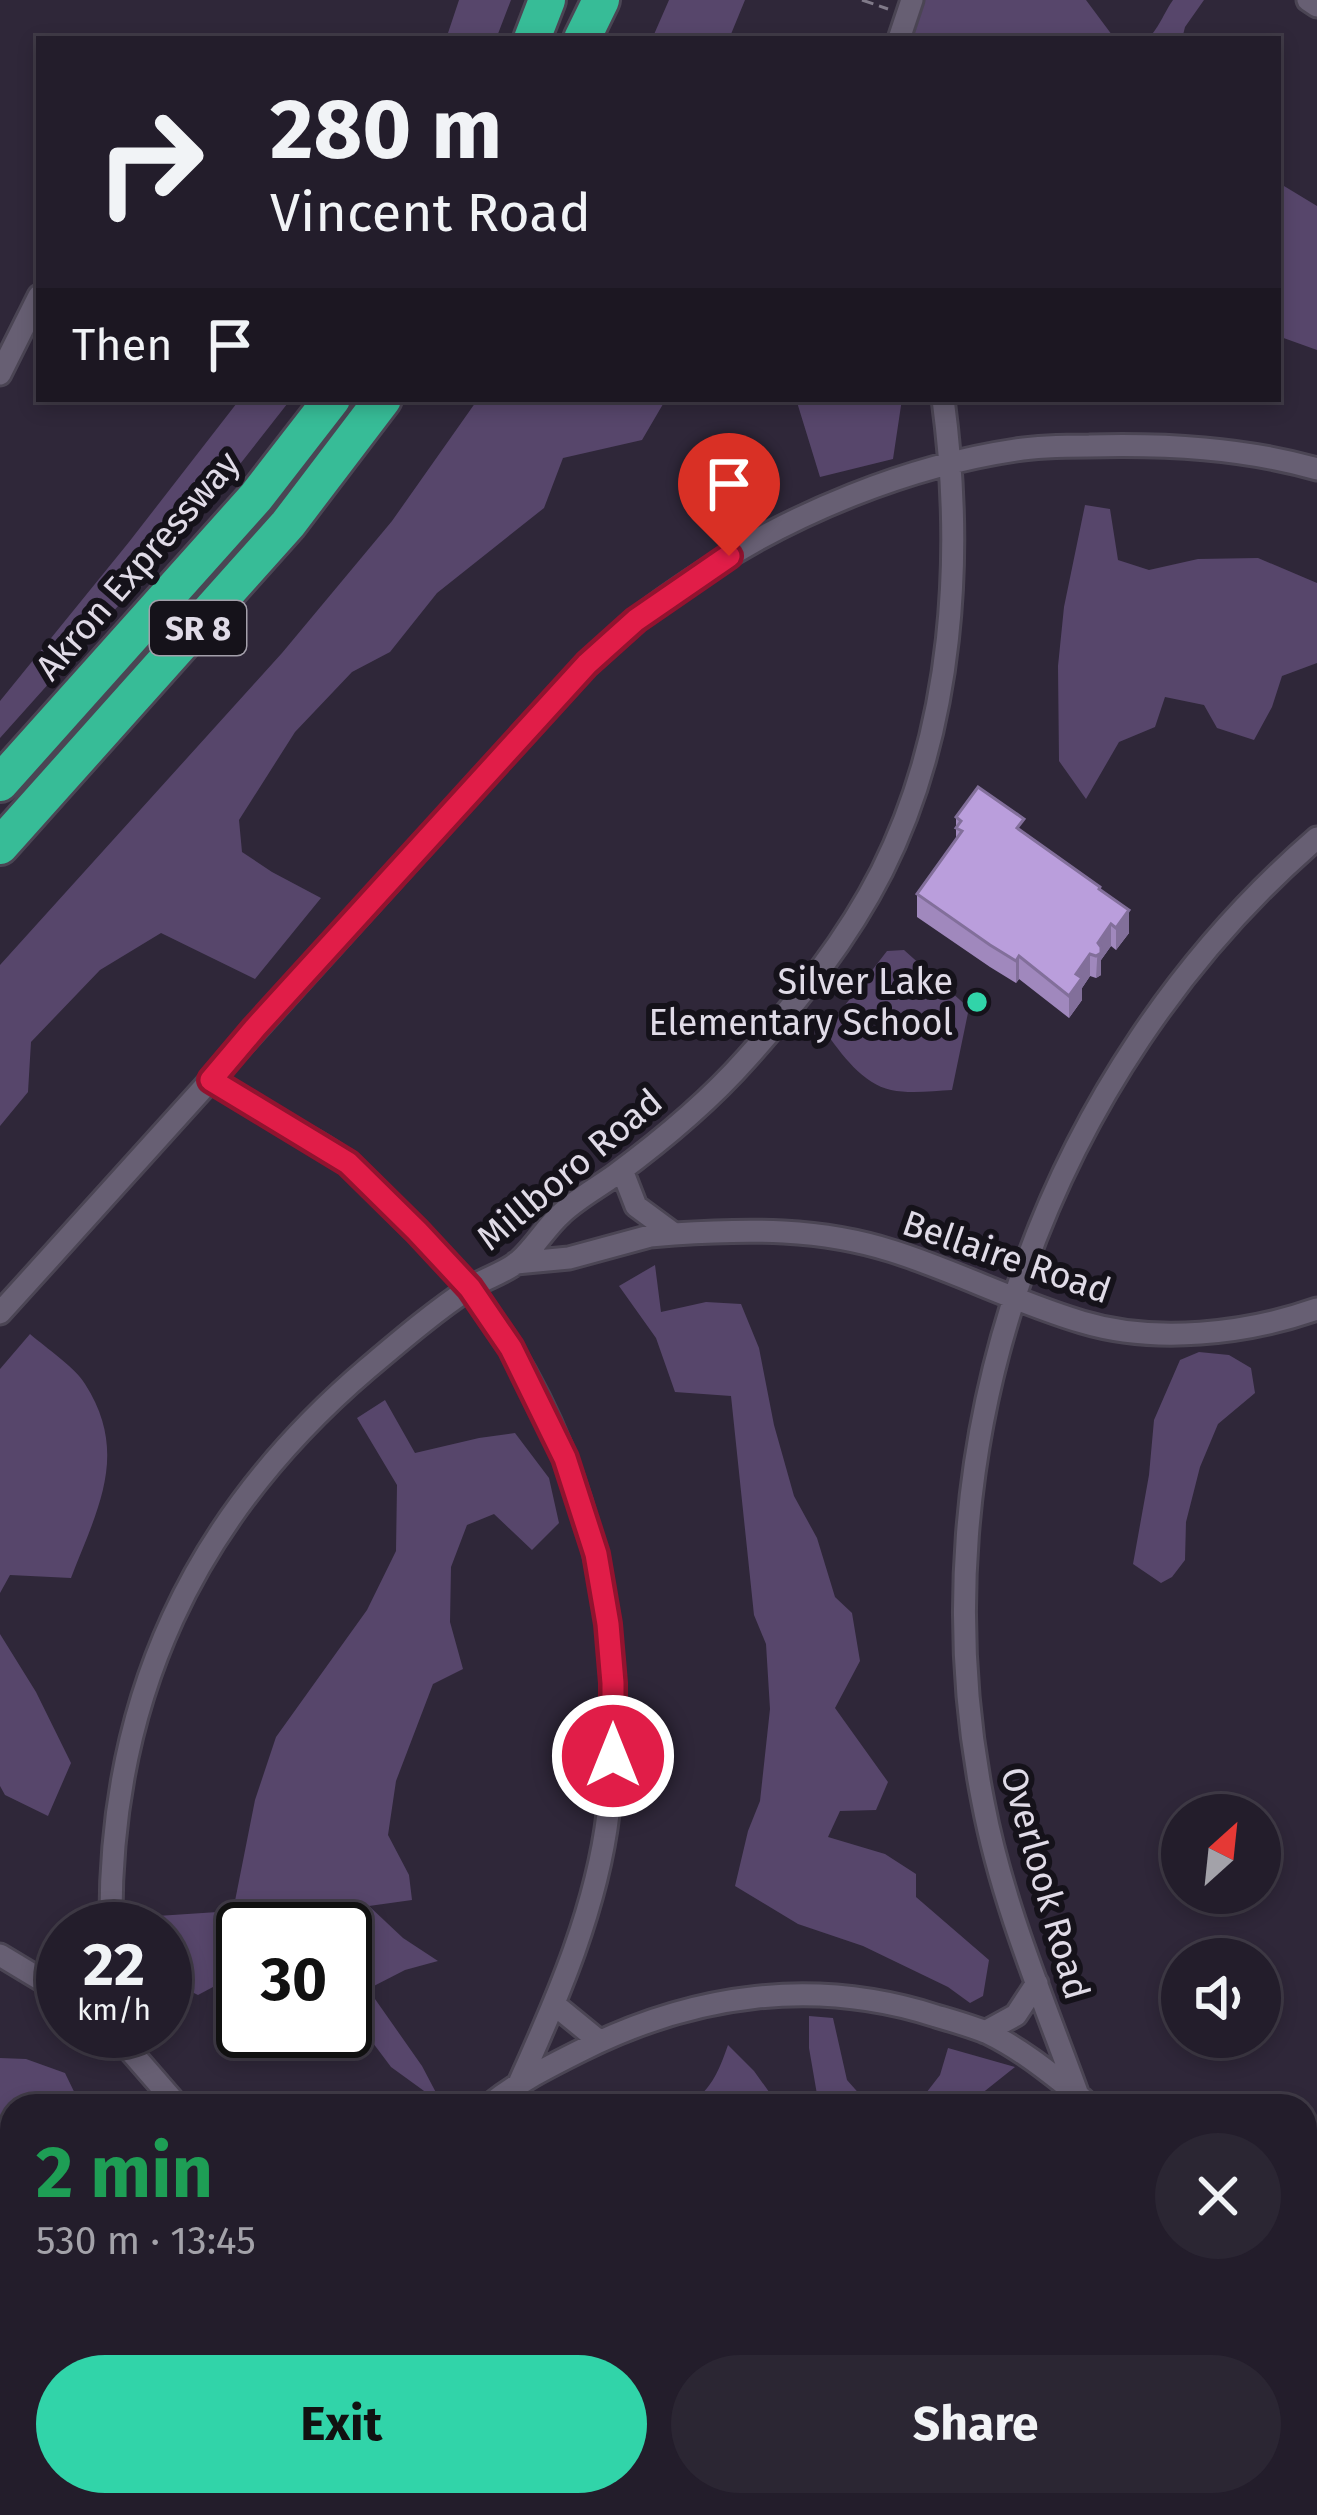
<!DOCTYPE html>
<meta charset="utf-8">
<style>
body{margin:0;font-family:"Fira Sans",sans-serif;background:#2b2633;color:#f1f3f6;height:100vh;display:flex;flex-direction:column;font-size:45px;white-space:nowrap}
*{box-sizing:border-box;margin:0}
p{font-size:39px;color:#a3a2a9}
.icon{flex:none;width:66px;height:66px;fill:none;stroke:currentColor;stroke-width:2;stroke-linecap:round;stroke-linejoin:round}
.map{position:relative;flex:1;overflow:hidden}
.panel{position:absolute;left:0px;top:2094px;width:1317px;height:423px;display:flex;flex-direction:column;background:#231d2b;border-radius:36px 36px 0 0;box-shadow:0 6px 18px #0003,0 0 0 3px #403b47}
.panel>*{flex:none}
.hud{position:absolute;left:36px;top:36px;width:1245px;height:366px;border-radius:0px;box-shadow:0 6px 18px #0003,0 0 0 3px #403b47;background:#231d2b;color:#f1f3f6;overflow:hidden}
.needle{width:78px;rotate:27deg}
.controls{position:absolute;left:1161px;top:1794px;display:grid;gap:24px}
.controls a{display:grid;place-items:center;width:120px;height:120px;border-radius:50%;background:#231d2b;box-shadow:0 6px 18px #0003,0 0 0 3px #403b47;font-size:60px}
.speed{position:absolute;left:36px;top:1902px;display:flex;gap:24px;font-size:60px;font-weight:700;text-align:center}
.speed>*{display:grid;place-content:center;width:156px;height:156px;border-radius:50%;background:#231d2b;box-shadow:0 6px 18px #0003,0 0 0 3px #403b47;line-height:1}
.speed small{font-size:30px;font-weight:400}
.speed .limit{border:6px solid #111;border-radius:18px;background:#fff;color:#111}
.pin{position:absolute;display:grid;place-items:center;width:102px;height:102px;color:#fff;margin:-123px -51px;border-radius:50% 50% 50% 0;rotate:-45deg;box-shadow:0 0 12px #0007}
.pin .icon{rotate:45deg}
.me{position:absolute;width:132px;margin:-66px;rotate:0deg;stroke-linejoin:round;filter:drop-shadow(0 0 9px #0008)}
.turn{display:flex;align-items:center;gap:42px;height:252px;padding:0 36px;font-size:54px}
.turn .icon{width:156px;height:156px;stroke-width:2.5}
.turn b{display:block;font-size:84px;line-height:102px}
.then{display:flex;align-items:center;height:114px;padding:0 36px;background:#0003;gap:24px;font-size:45px}
.round{display:grid;place-items:center;flex:none;width:126px;height:126px;border-radius:63px;background:#2b2633}
.summary{display:flex;align-items:center;justify-content:space-between;height:204px;padding:0 36px}
h1{font-size:72px;font-weight:700;line-height:90px;color:#1e9e55}
.action{display:flex;gap:24px;margin-top:auto;padding:24px 36px}
.action a{flex:1;height:138px;border-radius:72px;background:#31d4a9;color:#111;font-size:48px;font-weight:700;line-height:138px;text-align:center}
.action a+a{background:#2b2633;color:#f1f3f6}
.map>svg:first-child{display:block}
.green{fill:#57466b}
.lines{fill:none;stroke-linecap:round;stroke-linejoin:round}
.minor-casing{stroke:#4b4554;stroke-width:27}
.motorway-casing{stroke:#4b4554;stroke-width:42}
.path{stroke:#807a89;stroke-width:3;stroke-dasharray:12 6;stroke-linecap:butt}
.minor{stroke:#675f73;stroke-width:21}
.motorway{stroke:#37bc97;stroke-width:36}
.wall{fill:#a088bd}
.shaded-wall{fill:#826f9a}
.building{fill:#ba9edc;stroke:#826f9a;stroke-width:3}
.route-casing{stroke:#92132f;stroke-width:30}
.route{stroke:#e11d48;stroke-width:21}
.poi-dot{fill:#31d4a9;stroke:#15121a;stroke-width:4.5}
.labels{text-anchor:middle;stroke-width:12;stroke-linejoin:round;paint-order:stroke}
.shield{fill:#15121a;stroke:#a39faa;stroke-width:3}
.shield-label{font-size:33px;font-weight:bold;fill:#e0dbe7}
.street-label{font-size:36px;fill:#e0dbe7;stroke:#15121a}
.poi-label{font-size:36px;fill:#e0dbe7;stroke:#15121a;text-anchor:end}
</style>
<div class="map">
<svg width="1317" height="2515" viewBox="0 0 1317 2515">
<rect width="100%" height="100%" fill="#2f2739"/>
<path class="green" d="M459 0H511L496 39H446Z
M669 0H745L729 39H652Z
M917 0H1086L1115 39H904Z
M1173 0H1204L1185 27 1182 39H1147C1157 32 1165 11 1173 0Z
M1278 175 1284 186 1317 206V350L1278 336Z
M240 399H291L204 510 0 738V701L129 542Z
M478 399H666L642 440 563 458 544 508 437 593 390 652 352 672 295 732 239 820 242 852 272 872 321 898 255 979 161 933 100 970 31 1042 28 1092 0 1126V965L282 653 392 521Z
M796 399H902L893 459 820 477Z
M1085 505 1110 509 1118 560 1149 570 1198 559 1258 558 1317 583V663L1282 676 1272 707 1254 740 1217 728 1204 705 1165 697 1155 727 1119 742 1086 799 1059 761 1058 666 1064 607Z
M904 950 969 1008 952 1090C933 1091 910 1094 891 1090 863 1084 841 1054 825 1031L887 951Z
M655 1265 661 1312 706 1302 741 1304 759 1348 774 1425 794 1496 817 1538 835 1597 852 1613 860 1661 835 1708 888 1782 876 1810 840 1811 828 1837 885 1854 916 1874V1897L989 1960 983 1996 970 2003 948 1987 863 1946 798 1924 735 1886 748 1831 760 1801 770 1709 766 1644 754 1615 731 1396 675 1392 656 1338 619 1286Z
M30 1334C46 1348 75 1367 85 1384 130 1454 97 1510 71 1578L10 1575 0 1593V1369Z
M1199 1352 1229 1355 1251 1368 1255 1393 1218 1424 1200 1467 1186 1522 1185 1560 1172 1577 1161 1583 1133 1564 1149 1475 1154 1420 1180 1360Z
M385 1400 415 1453 479 1438 515 1433 549 1478 559 1523 532 1550 494 1514 467 1525 451 1567 450 1622 463 1669 433 1684 396 1781 388 1835 409 1875 412 1900 369 1906 403 1938 438 1961 405 1970 368 1989 422 2066 442 2104 391 2067 364 2031 345 2022V1929H243V1971L198 1995 167 1980 165 1929H144L142 1917 233 1911 255 1800 276 1737 367 1610 396 1551 397 1485 357 1418Z
M0 1634 36 1692 71 1763 48 1816 5 1795 0 1786Z
M809 2016 833 2018 847 2080 870 2106H819L809 2048Z
M728 2045 754 2071 772 2096 808 2106H684C710 2094 719 2071 728 2045Z
M948 2048 1015 2067 966 2106H916L940 2075Z
M0 2058 26 2059 65 2073 81 2106H12V2205L5 2200 0 2204Z
M1305 2203 1317 2214V2438L1305 2393Z
M1013 2505H1162L1165 2515H1032L1015 2510Z"/>
<g class="lines">
<g class="minor-casing">
<path id="minor" d="M1308 0 1317 6
M899 39 912 0
M0 374 39 296
M211 1080C235 1095 258 1109 281 1123 305 1136 330 1148 351 1166 370 1181 386 1200 403 1217 426 1240 451 1264 471 1290 585 1438 631 1630 608 1814 597 1907 558 1997 520 2081
M622 1170 636 1206 674 1234C748 1229 820 1228 892 1251 956 1271 1017 1303 1082 1322 1155 1344 1246 1334 1317 1309
M516 1263 569 1258 650 1236 674 1234
M0 1313 587 664C603 651 619 635 635 621 655 604 679 588 702 573 793 513 908 466 1016 450 1040 446 1065 446 1089 446 1166 444 1243 448 1317 469
M111 1929C108 1699 193 1517 368 1368 400 1341 435 1311 470 1288 485 1278 505 1273 519 1261 535 1247 546 1227 562 1213 578 1198 597 1188 615 1175 661 1141 709 1101 747 1058 798 1001 847 940 882 871 954 728 964 554 943 399
M0 1955 63 1993
M555 2005 599 2041
M113 2031 178 2106
M985 2032 1016 2015 1037 1983
M488 2106C518 2082 548 2067 582 2050 694 1994 815 1977 936 2016 953 2021 971 2026 988 2033 1021 2049 1049 2072 1078 2095
M1090 2106 1078 2095C1043 1999 1002 1903 983 1802 913 1448 1045 1073 1317 838
M1305 2144 1317 2137
M0 2358 12 2370
M0 2386H12
M254 2505 273 2515
M914 2505 990 2515
M1175 2505 1179 2515
M164 2515 168 2505"/>
</g>
<g class="motorway-casing">
<path id="motorway" d="M532 39 547 0
M582 39 601 0
M0 783 256 497 332 399
M0 846 288 524 383 399"/>
</g>
<path class="path" d="M862 0 888 9"/>
<use href="#minor" class="minor"/>
<use href="#motorway" class="motorway"/>
</g>
<path class="wall" d="M956 817 1024 833 1100 890 1129 933 1116 950 1111 946 1101 960V975L1096 978 1090 976 1082 988V1000L1069 1018 1019 979 1016 983 990 967 917 917V894L956 839Z"/>
<path class="shaded-wall" d="M1129 910V933L1116 950V928Z
M1111 924V946L1101 960V975L1096 978 1098 943Z
M1090 954V976L1082 988V1000L1069 1018V996L1076 974Z
M1019 956V979L1016 983V961Z"/>
<path class="building" d="M978 787 1024 819 1017 828 1100 887 1099 889 1129 910 1116 928 1111 924 1098 943 1101 947V953L1096 956 1090 954 1076 974 1082 978 1069 996 1019 956 1016 961 990 945 917 894 962 831 956 828 961 821 956 817Z"/>
<g class="lines">
<g class="route-casing">
<path id="route" d="M613 1756V1683L608 1624 596 1554 565 1458 511 1348 470 1288 417 1231 348 1163 211 1080 255 1028 587 664 636 620 729 556"/>
</g>
<use href="#route" class="route"/>
</g>
<circle class="poi-dot" cx="977" cy="1002" r="12"/>
<g class="labels">
<rect class="shield" x="150" y="601" width="96" height="54" rx="9"/>
<g class="shield-label">
<text x="198" y="640">SR 8</text>
</g>
<g class="street-label">
<text transform="translate(137 565) rotate(-49)" y="13">Akron Expressway</text>
<text transform="translate(569 1169) rotate(-40)" y="13">Millboro Road</text>
<text transform="translate(1007 1256) rotate(19)" y="13">Bellaire Road</text>
<text transform="translate(1046 1883) rotate(74)" y="13">Overlook Road</text>
</g>
<g class="poi-label">
<text x="953" y="994">Silver Lake<tspan x="953" dy="41">Elementary School</tspan></text>
</g>
</g>
</svg>
<div class="controls">
<a><svg class="needle" viewBox="-14 -14 28 28"><path d="M0-13l5 13h-10z" fill="#e53935"/><path d="M0 13l5-13h-10z" fill="#a3a2a9"/></svg></a>
<a><svg class="icon" aria-label="sound" viewBox="0 0 24 24"><path d="M4 9h4l5-4v14l-5-4H4zM17 9q2 3 0 6"/></svg></a>
</div>
<div class="speed"><div>22<small>km/h</small></div><div class="limit">30</div></div>
<div class="pin" style="left:729px;top:556px;background:#d93025"><svg class="icon" aria-label="arrive" viewBox="0 0 24 24"><path d="M6 21V4h12l-3 4 3 4H6"/></svg></div>
<svg class="me" style="left:613px;top:1756px" viewBox="-20 -20 40 40"><circle r="17" fill="#e11d48" stroke="#fff" stroke-width="3"/><path d="M0-11L8 9 0 5-8 9z" fill="#fff"/></svg>
<div class="hud">
<div class="turn"><svg class="icon" aria-label="right" viewBox="0 0 24 24"><path d="M7 20v-9h11M14 6l5 5-5 5"/></svg><div><b>280 m</b>Vincent Road</div></div>
<div class="then">Then<svg class="icon" aria-label="arrive" viewBox="0 0 24 24"><path d="M6 21V4h12l-3 4 3 4H6"/></svg></div>
</div>
<section class="panel">
<div class="summary"><div><h1>2 min</h1><p>530 m · 13:45</p></div><a class="round"><svg class="icon" aria-label="close" viewBox="0 0 24 24"><path d="M6 6l12 12M18 6L6 18"/></svg></a></div>
<div class="action"><a>Exit</a><a>Share</a></div>
</section>
</div>
